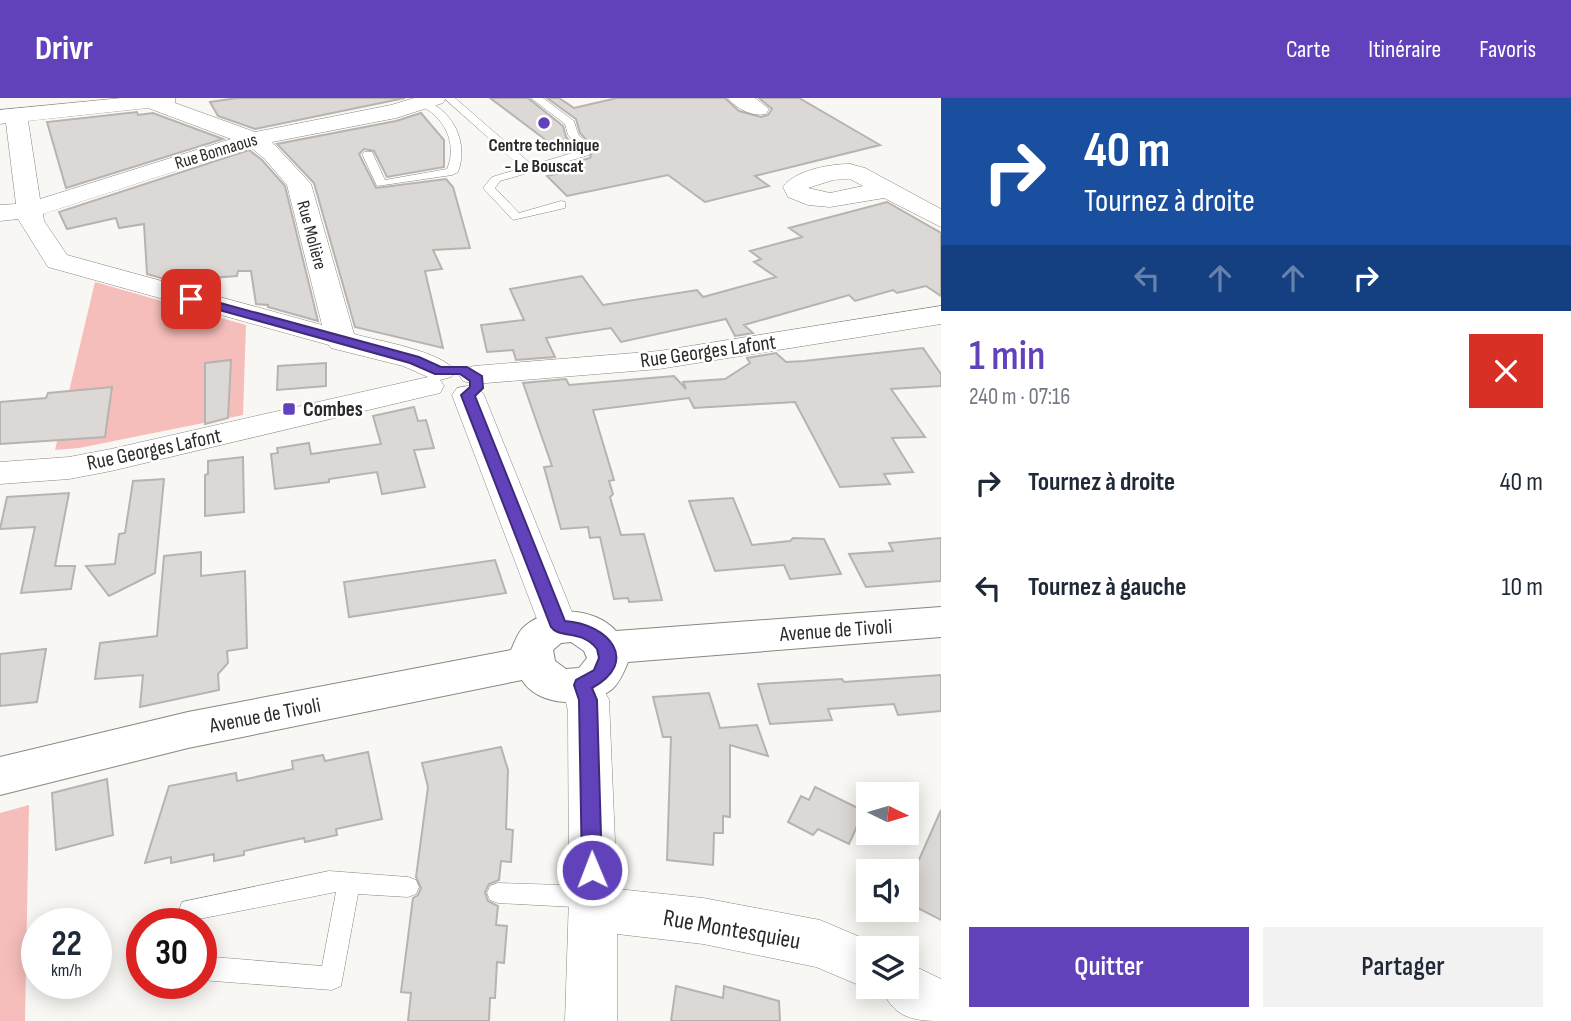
<!DOCTYPE html>
<html lang="fr">
<meta charset="utf-8">
<style>
body{margin:0;font-family:"Sofia Sans Condensed",sans-serif;background:#f2f2f3;color:#1f2937;height:100vh;display:flex;flex-direction:column;font-size:26px;white-space:nowrap}
*{box-sizing:border-box;margin:0}
p{font-size:23px;color:#747a83}
.icon{flex:none;width:38px;height:38px;fill:none;stroke:currentColor;stroke-width:2;stroke-linecap:round;stroke-linejoin:round}
.map{position:relative;flex:1;overflow:hidden}
.sheet{display:flex;flex-direction:column;background:#fff;width:630px}
.sheet>*{flex:none}
.guide{background:#1a4fa0;color:#fff;overflow:hidden}
.needle{width:46px;rotate:95deg}
.fabs{position:absolute;left:856px;top:684px;display:grid;gap:14px}
.fabs a{display:grid;place-items:center;width:63px;height:63px;border-radius:0px;background:#fff;box-shadow:0 4px 18px #0003;font-size:35px}
.speed{position:absolute;left:21px;top:810px;display:flex;gap:14px;font-size:35px;font-weight:700;text-align:center}
.speed>*{display:grid;place-content:center;width:91px;height:91px;border-radius:50%;background:#fff;box-shadow:0 4px 18px #0003;line-height:1}
.speed small{font-size:18px;font-weight:400}
.speed .limit{border:10px solid #d22;background:#fff;color:#111}
.pin{position:absolute;display:grid;place-items:center;width:60px;height:60px;color:#fff;margin:-30px;border-radius:14px;box-shadow:0 4px 10px #0006}
.me{position:absolute;width:77px;margin:-38px;rotate:359deg;stroke-linejoin:round;filter:drop-shadow(0 0 5px #0008)}
.turn{display:flex;align-items:center;gap:24px;height:147px;padding:0 28px;font-size:32px}
.turn .icon{width:91px;height:91px;stroke-width:2.5}
.turn b{display:block;font-size:49px;line-height:60px}
.lanes{display:flex;align-items:center;height:66px;padding:0 28px;background:#0003;justify-content:center;gap:35px;direction:ltr}
.lanes .off{opacity:.35}
.round{display:grid;place-items:center;flex:none;width:74px;height:74px;border-radius:0px;background:#f2f2f3}
.head{display:flex;align-items:center;justify-content:space-between;height:119px;padding:0 28px}
h1{font-size:42px;font-weight:600;line-height:52px;color:#6142bb}
.action{display:flex;gap:14px;margin-top:auto;padding:14px 28px}
.action a{flex:1;height:80px;border-radius:0px;background:#6142bb;color:#fff;font-size:28px;font-weight:600;line-height:80px;text-align:center}
.action a+a{background:#f2f2f3;color:#1f2937}
ul{padding:0;list-style:none}
li{display:flex;align-items:center;gap:21px;height:105px;padding:0 28px}
li div{flex:1}
li b{display:block;font-size:26px}
li em{font-style:normal}
header{display:flex;align-items:center;gap:42px;box-sizing:border-box;height:98px;padding:0 35px;background:#6142bb;color:#fff}
header strong{font-size:33px}
nav{display:flex;gap:38px;margin-inline-start:auto;font-size:24px}
main{display:flex;flex:1;min-height:0}
.map>svg:first-child{display:block}
.green{fill:#f6bebb}
.building{fill:#dcd8d6;stroke:#b6b3b0;stroke-width:2}
.lines{fill:none;stroke-linecap:round;stroke-linejoin:round}
.service-casing{stroke:#888682;stroke-width:1}
.minor-casing{stroke:#888682;stroke-width:1}
.tertiary-casing{stroke:#888682;stroke-width:2}
.service{fill:#fff;fill-rule:evenodd}
.minor{fill:#fff;fill-rule:evenodd}
.tertiary{fill:#fff;fill-rule:evenodd}
.route{fill:#6142bb;stroke:#3f2b7a;stroke-width:2}
.poi-dot{fill:#6142bb;stroke:#fff;stroke-width:2.5}
.labels{text-anchor:middle;stroke-width:5;stroke-linejoin:round;paint-order:stroke}
.far-poi-label{font-size:18px;font-weight:bold;fill:#2b2a29;stroke:#fff}
.far-street-label{font-size:18px;fill:#2b2a29;stroke:#fff}
.street-label{font-size:21px;fill:#2b2a29;stroke:#fff}
.poi-label{font-size:21px;font-weight:bold;fill:#2b2a29;stroke:#fff;text-anchor:start}
.near-street-label{font-size:24px;fill:#2b2a29;stroke:#fff}
</style>
<header>
<strong>Drivr</strong>
<nav><a>Carte</a><a>Itinéraire</a><a>Favoris</a></nav>
</header>
<main>
<div class="map">
<svg width="941" height="923" viewBox="0 0 941 923">
<rect width="100%" height="100%" fill="#f9f7f3"/>
<path class="green" d="M95 184 246 227 243 317 79 350 55 352Z
M29 707 25 923H0V715Z"/>
<path class="building" d="M237 0H405L255 31 218 18 210 4Z
M490 0H528L563 28 566 39 577 51 563 55Z
M547 0H559L574 10 617 0H725L739 13 761 19 768 17 772 11 759 0H799L880 47 755 78 769 88 705 104 668 77 567 98 547 78 583 70 575 64 590 60 593 49 580 35 576 21Z
M137 14 138 17 153 15 223 41 66 90 47 24Z
M421 15 444 42V69L387 79 374 53 364 51 359 56 376 90 446 81 453 89 470 150 433 152 442 171 425 173 443 250 355 229 314 85 277 46 396 23Z
M249 52 262 62 285 88 318 223 268 209V207L256 206 251 173H238L237 178 171 183 147 176 144 126 119 130 116 120 67 131 59 114Z
M887 104 941 135V198L926 188 897 195 893 192 855 203 849 197 744 227 753 235 735 238 726 221 621 244 611 230 546 240 555 259 516 262 513 252 487 254 481 227 524 222 510 191 582 178 603 207 697 192 703 199 776 179 754 164 761 161 750 153 802 139 789 130Z
M923 250 941 276V288L891 291 925 339 892 340 913 374 884 376 890 386 840 389 795 304 694 310 689 300 593 312 614 382 609 383 613 396 610 399 621 437 644 436 662 502 629 504 628 500 614 501 600 439 590 440 588 429 561 431 544 369 552 368 523 285 566 281 569 287 674 278 686 291 683 284 725 281 750 265 747 260 776 255 786 264 804 263Z
M231 262 228 320 205 326V265Z
M326 265V288L277 292 278 268Z
M112 289 105 339 0 346V304L46 300 48 295Z
M414 309 418 323 426 322 434 350 414 352 425 389 382 396 377 374 329 381V384L275 391 271 356 278 355 277 350 309 345 311 356 381 346 373 318Z
M243 359 244 414 205 418V377L208 376V363Z
M164 381 155 475 109 498 86 468 115 466 119 436 125 435 133 383Z
M69 395 55 468H75L71 491 21 495 35 429 0 431 7 399Z
M733 400 752 447 790 443 793 440 824 441 841 476 790 481 784 467 715 473 689 403Z
M941 440V483L866 489 849 456 893 453 889 445Z
M201 454V478L245 473 247 550 227 553 228 565 218 576 219 592 140 609 143 577 95 581 100 545 157 538 164 458Z
M495 462 506 495 349 519 344 484Z
M46 551 37 604 0 608V556Z
M941 577V613L898 617 894 606 828 611 832 622 770 626 758 586 842 581 844 584Z
M709 595 720 630 757 627 768 658 730 647V719L723 718V735H714L713 767 667 762 671 639H663L653 599Z
M501 649 508 672 506 731 513 732 511 764 501 763 499 782 489 786 485 794 488 803 498 808 496 827 507 828 504 865 497 864 495 900H490L489 923H408L411 895 401 894 413 800 418 797 421 790 416 779 428 689 422 665Z
M368 654 382 721 336 731 337 737 305 744 304 740 244 753V757L214 763V756L171 765V759L145 765 169 688 236 675 237 683 293 671 292 663 323 657 325 663Z
M107 681 113 737 56 752 52 695Z
M815 689 864 713 849 746 818 731 813 737 788 724 801 698 809 702Z
M941 712V822L906 804V791Z
M676 888 723 900 724 888 779 903 780 923H671Z"/>
<g class="lines">
<g class="service-casing">
<path id="service" d="M444 0H455L532 67 579 53 580 50 568 37 565 26 531 0H543L574 23 578 36 590 49 589 57 500 83 495 90 519 115 561 103 565 104V110L513 122 483 90 492 79 522 70Z
M423 2C453 11 469 45 458 74L452 77 377 88 362 56 364 54H372L385 82 447 71C458 45 444 18 419 7V3Z
M329 773 408 779 416 782 419 789 416 796 408 799 358 796 341 888 332 892 201 882V858L322 868 336 794 199 821 198 826H174L182 804Z
M498 785 593 788 601 792 604 799 601 806 593 810 498 805 490 802 487 795 490 788Z"/>
</g>
<g class="minor-casing">
<path id="minor" d="M122 0H175V5L255 34 391 7 414 0H446L443 5 396 20 272 44 311 86 354 236C378 243 442 253 455 273L451 279 440 282 444 288 440 295 111 373 69 381 0 386V364L69 359 111 351 428 279 403 268 331 250 329 247 48 169 18 121 0 123V107L16 106 6 25 0 26V12ZM148 10 231 41 40 101 28 23ZM250 49 264 60 287 87 322 227 67 157 44 123 43 116Z
M728 0H755L769 11 766 16C752 19 737 11 728 0Z
M850 66 865 70 941 111V129L884 100 830 109 808 107 788 99 783 89C795 72 830 66 850 66ZM850 81 863 88 830 95 808 90 833 82Z
M941 208V226L659 271 474 286 463 283 459 277 463 271 474 268 659 253Z
M468 288 479 290 484 297 578 529 573 539 559 544 545 539 540 529 452 297 457 290Z
M582 571 596 576 609 602 617 791 703 800 820 822 886 850H868V889H874L868 891 816 869 703 846 617 836V923H565L569 799 568 613 562 587 568 576Z
M906 864 941 881V923C911 923 893 919 881 889H906Z"/>
</g>
<g class="tertiary-casing">
<path id="tertiary" d="M941 509V539L628 564C624 574 619 586 611 592 588 610 538 609 522 582L188 650 0 697V659L188 614 511 552C515 544 518 533 525 528 549 507 595 509 616 533ZM571 544 584 553 587 560 579 570 566 571 555 563 553 552 561 545Z"/>
</g>
<use href="#service" class="service"/>
<use href="#minor" class="minor"/>
<use href="#tertiary" class="tertiary"/>
</g>
<path class="route" d="M191 197 419 259 441 269H467L482 278 483 290 475 298 565 523C608 526 641 563 592 590L597 602 602 772 599 779 592 782 585 779 582 772 579 602 574 587 576 582 594 572 599 560 597 551C582 531 559 541 551 529L461 297 470 289V283L460 276H435L410 265 187 203 185 201Z"/>
<g class="poi-dot">
<circle cx="544" cy="25" r="7"/>
<rect x="282" y="304" width="14" height="14" rx="3.5"/>
</g>
<g class="labels">
<g class="far-poi-label">
<text x="544" y="53">Centre technique<tspan x="544" dy="21">- Le Bouscat</tspan></text>
</g>
<g class="far-street-label">
<text transform="translate(216 53) rotate(-17)" y="6">Rue Bonnaous</text>
<text transform="translate(312 137) rotate(75)" y="6">Rue Molière</text>
</g>
<g class="street-label">
<text transform="translate(708 253) rotate(-8)" y="7">Rue Georges Lafont</text>
<text transform="translate(154 351) rotate(-12)" y="7">Rue Georges Lafont</text>
<text transform="translate(836 532) rotate(-4)" y="7">Avenue de Tivoli</text>
<text transform="translate(265 617) rotate(-11)" y="7">Avenue de Tivoli</text>
</g>
<g class="poi-label">
<text x="303" y="318">Combes</text>
</g>
<g class="near-street-label">
<text transform="translate(732 831) rotate(10)" y="8">Rue Montesquieu</text>
</g>
</g>
</svg>
<div class="fabs">
<a><svg class="needle" viewBox="-14 -14 28 28"><path d="M0-13l5 13h-10z" fill="#e53935"/><path d="M0 13l5-13h-10z" fill="#747a83"/></svg></a>
<a><svg class="icon" aria-label="sound" viewBox="0 0 24 24"><path d="M4 9h4l5-4v14l-5-4H4zM17 9q2 3 0 6"/></svg></a>
<a><svg class="icon" aria-label="layers" viewBox="0 0 24 24"><path d="M12 4l9 5-9 5-9-5zM3 14l9 5 9-5"/></svg></a>
</div>
<div class="speed"><div>22<small>km/h</small></div><div class="limit">30</div></div>
<div class="pin" style="left:191px;top:201px;background:#d93025"><svg class="icon" aria-label="arrive" viewBox="0 0 24 24"><path d="M6 21V4h12l-3 4 3 4H6"/></svg></div>
<svg class="me" style="left:592px;top:772px" viewBox="-20 -20 40 40"><circle r="17" fill="#6142bb" stroke="#fff" stroke-width="3"/><path d="M0-11L8 9 0 5-8 9z" fill="#fff"/></svg>
</div>
<section class="sheet">
<div class="guide">
<div class="turn"><svg class="icon" aria-label="right" viewBox="0 0 24 24"><path d="M7 20v-9h11M14 6l5 5-5 5"/></svg><div><b>40 m</b>Tournez à droite</div></div>
<div class="lanes"><svg class="icon off" aria-label="left" viewBox="0 0 24 24"><path d="M17 20v-9H6M10 6l-5 5 5 5"/></svg><svg class="icon off" aria-label="ahead" viewBox="0 0 24 24"><path d="M12 20V5M6 11l6-6 6 6"/></svg><svg class="icon off" aria-label="ahead" viewBox="0 0 24 24"><path d="M12 20V5M6 11l6-6 6 6"/></svg><svg class="icon" aria-label="right" viewBox="0 0 24 24"><path d="M7 20v-9h11M14 6l5 5-5 5"/></svg></div>
</div>
<div class="head"><div><h1>1 min</h1><p>240 m · 07:16</p></div><a class="round" style="background:#d93025;color:#fff"><svg class="icon" aria-label="close" viewBox="0 0 24 24"><path d="M6 6l12 12M18 6L6 18"/></svg></a></div>
<ul>
<li><svg class="icon" aria-label="right" viewBox="0 0 24 24"><path d="M7 20v-9h11M14 6l5 5-5 5"/></svg><div><b>Tournez à droite</b></div><em>40 m</em></li>
<li><svg class="icon" aria-label="left" viewBox="0 0 24 24"><path d="M17 20v-9H6M10 6l-5 5 5 5"/></svg><div><b>Tournez à gauche</b></div><em>10 m</em></li>
</ul>
<div class="action"><a>Quitter</a><a>Partager</a></div>
</section>
</main>
